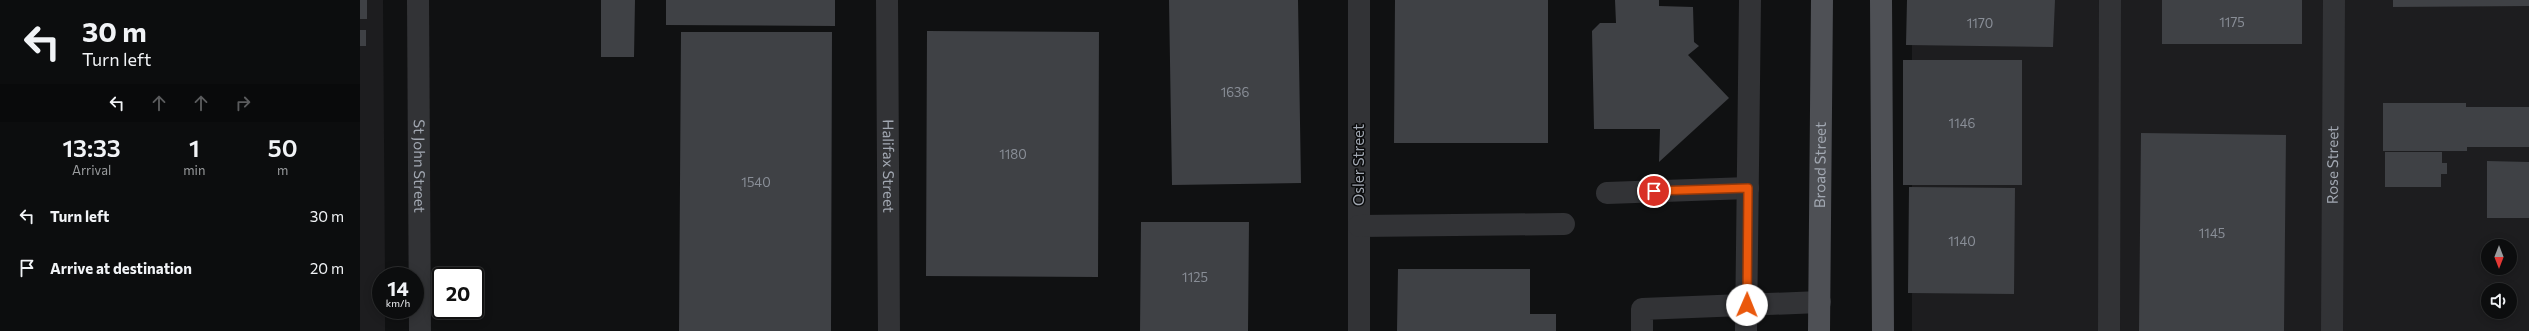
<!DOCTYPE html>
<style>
body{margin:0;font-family:Commissioner,sans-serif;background:#151617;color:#f1f3f6;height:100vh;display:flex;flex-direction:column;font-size:15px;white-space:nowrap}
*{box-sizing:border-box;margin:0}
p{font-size:13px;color:#9a9c9e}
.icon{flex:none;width:22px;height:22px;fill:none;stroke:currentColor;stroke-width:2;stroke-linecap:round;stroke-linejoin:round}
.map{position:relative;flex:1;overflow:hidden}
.panel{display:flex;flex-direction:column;background:#0c0d0e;width:360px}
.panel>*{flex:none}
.top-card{background:#0c0d0e;color:#f1f3f6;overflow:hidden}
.needle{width:26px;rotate:180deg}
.buttons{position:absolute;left:2121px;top:239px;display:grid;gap:8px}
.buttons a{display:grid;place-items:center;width:36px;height:36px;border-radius:50%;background:#0c0d0e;box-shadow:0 2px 10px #0003,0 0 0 1px #2c2d2e;font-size:20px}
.speed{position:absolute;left:12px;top:267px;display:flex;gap:8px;font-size:20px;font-weight:700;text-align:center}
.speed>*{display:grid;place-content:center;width:52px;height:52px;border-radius:50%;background:#0c0d0e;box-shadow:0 2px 10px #0003,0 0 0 1px #2c2d2e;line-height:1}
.speed small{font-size:10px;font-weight:400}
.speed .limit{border:2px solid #111;border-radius:6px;background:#fff;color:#111}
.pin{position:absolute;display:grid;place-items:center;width:34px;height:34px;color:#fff;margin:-17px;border:2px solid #fff;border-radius:50%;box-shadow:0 1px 4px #0007}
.me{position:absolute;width:44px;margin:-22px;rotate:1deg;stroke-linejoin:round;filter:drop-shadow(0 0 3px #0008)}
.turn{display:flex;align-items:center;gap:14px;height:84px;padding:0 16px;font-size:18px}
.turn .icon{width:52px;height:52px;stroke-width:2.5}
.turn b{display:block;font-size:28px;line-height:34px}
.lanes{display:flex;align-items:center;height:38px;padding:0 16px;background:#0003;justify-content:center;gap:20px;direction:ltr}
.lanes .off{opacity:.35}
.eta{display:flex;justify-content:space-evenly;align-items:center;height:68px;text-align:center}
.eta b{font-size:24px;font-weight:600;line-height:28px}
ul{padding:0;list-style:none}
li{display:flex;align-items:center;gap:12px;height:52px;padding:0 16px}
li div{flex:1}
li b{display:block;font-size:15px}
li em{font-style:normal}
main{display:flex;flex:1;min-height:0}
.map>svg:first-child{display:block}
.built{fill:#1d1d1f;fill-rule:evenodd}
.building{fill:#3f4145}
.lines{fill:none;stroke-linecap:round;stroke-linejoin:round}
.minor{stroke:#323336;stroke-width:22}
.major{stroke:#4e5055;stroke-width:22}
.route-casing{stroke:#983908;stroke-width:10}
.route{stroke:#ea580c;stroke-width:7}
.labels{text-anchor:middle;stroke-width:3;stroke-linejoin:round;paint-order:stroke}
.number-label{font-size:13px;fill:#898e97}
.street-label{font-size:15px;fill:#a2a8b2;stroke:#0b0c0d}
</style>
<main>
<section class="panel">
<div class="top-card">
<div class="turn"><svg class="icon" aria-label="left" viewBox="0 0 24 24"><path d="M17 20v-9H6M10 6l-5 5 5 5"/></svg><div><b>30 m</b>Turn left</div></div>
<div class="lanes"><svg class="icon" aria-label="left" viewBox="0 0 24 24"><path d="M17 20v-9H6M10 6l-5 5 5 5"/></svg><svg class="icon off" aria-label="ahead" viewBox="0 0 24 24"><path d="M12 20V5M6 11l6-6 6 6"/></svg><svg class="icon off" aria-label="ahead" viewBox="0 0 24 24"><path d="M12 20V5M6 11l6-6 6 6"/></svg><svg class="icon off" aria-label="right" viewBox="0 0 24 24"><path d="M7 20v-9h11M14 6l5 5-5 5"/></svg></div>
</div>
<div class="eta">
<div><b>13:33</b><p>Arrival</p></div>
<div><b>1</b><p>min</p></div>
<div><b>50</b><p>m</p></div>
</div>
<ul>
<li><svg class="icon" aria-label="left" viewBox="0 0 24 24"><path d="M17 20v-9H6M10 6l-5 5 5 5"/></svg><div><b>Turn left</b></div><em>30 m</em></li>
<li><svg class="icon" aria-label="arrive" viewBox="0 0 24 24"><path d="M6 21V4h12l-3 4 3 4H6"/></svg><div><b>Arrive at destination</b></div><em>20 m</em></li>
</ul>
</section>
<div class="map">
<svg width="2169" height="331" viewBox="0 0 2169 331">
<rect width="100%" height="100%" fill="#101112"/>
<path class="built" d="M0 0H23L25 276H21V310H25V331H0Z
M1552 0H2169V331H1552ZM2128 246H2150V268H2128ZM2128 290H2150V312H2128Z"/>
<path class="building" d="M0 0H7V19H0Z
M241 0H275L274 57H241Z
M306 0H475V26L306 25Z
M809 0H938L941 183 812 185Z
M1035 0H1188V143H1034Z
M1255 0H1299V6L1333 7 1334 42 1339 46 1328 55 1369 98 1299 162 1300 129H1234L1232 31 1240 23H1256Z
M1547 0H1695L1693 47 1546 45Z
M1802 0H1942V44H1802Z
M2033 0H2169V6L2033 7Z
M0 30H6V46H0Z
M567 31 739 32 738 277 566 276Z
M321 32H472L471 331H319Z
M1543 60H1662V185H1543Z
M2023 103H2106V107H2169V147H2107V151H2023Z
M1781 133 1926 135 1924 331H1779Z
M2025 152H2082V163H2087V174H2081V187H2025Z
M2127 161 2169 162V218H2127Z
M1549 187 1655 188 1654 294 1548 293Z
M781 222H889L888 331H780Z
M1038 269H1170V314H1196V331H1037Z"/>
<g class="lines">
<g class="minor">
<path id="s1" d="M58 0 60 331"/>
<path id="s2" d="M527 0 529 331"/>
<path d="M999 0V331"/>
<path d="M1247 193 1388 188"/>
<path d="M999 226 1204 224"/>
<path d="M1282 331V309L1460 302"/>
<path d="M1386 331 1390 0"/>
<path d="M1749 331 1750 0"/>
<path id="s3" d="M1972 331 1974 0"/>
</g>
<g class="major">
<path d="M1521 0 1523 331"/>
<path id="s4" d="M1459 331 1462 0"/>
</g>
</g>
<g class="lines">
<g class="route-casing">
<path id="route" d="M1294 191 1388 188 1387 305"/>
</g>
<use href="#route" class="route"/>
</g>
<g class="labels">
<g class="number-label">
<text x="1872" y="27">1175</text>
<text x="1620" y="28">1170</text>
<text x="875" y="97">1636</text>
<text x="1602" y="128">1146</text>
<text x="653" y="159">1180</text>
<text x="396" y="187">1540</text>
<text x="1852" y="238">1145</text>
<text x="1602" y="246">1140</text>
<text x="835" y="282">1125</text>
</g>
<g class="street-label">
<text transform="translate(999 165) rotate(-90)" y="5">Osler Street</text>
<text dy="5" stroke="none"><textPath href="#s1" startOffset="166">St John Street</textPath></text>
<text dy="5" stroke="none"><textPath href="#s2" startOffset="166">Halifax Street</textPath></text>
<text dy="5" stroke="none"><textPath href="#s4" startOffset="166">Broad Street</textPath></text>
<text dy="5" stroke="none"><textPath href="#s3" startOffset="166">Rose Street</textPath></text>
</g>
</g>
</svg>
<div class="buttons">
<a><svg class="needle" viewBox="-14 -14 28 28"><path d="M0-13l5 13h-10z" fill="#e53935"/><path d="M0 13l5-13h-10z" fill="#9a9c9e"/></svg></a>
<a><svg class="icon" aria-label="sound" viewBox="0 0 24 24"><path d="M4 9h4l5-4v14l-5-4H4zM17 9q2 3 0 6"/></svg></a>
</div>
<div class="speed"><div>14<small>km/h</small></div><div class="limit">20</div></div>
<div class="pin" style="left:1294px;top:191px;background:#d93025"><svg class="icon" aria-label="arrive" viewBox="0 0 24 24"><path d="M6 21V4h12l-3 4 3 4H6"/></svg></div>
<svg class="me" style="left:1387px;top:305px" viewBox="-20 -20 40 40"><circle r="19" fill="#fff"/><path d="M0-13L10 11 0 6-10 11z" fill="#ea580c"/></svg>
</div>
</main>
